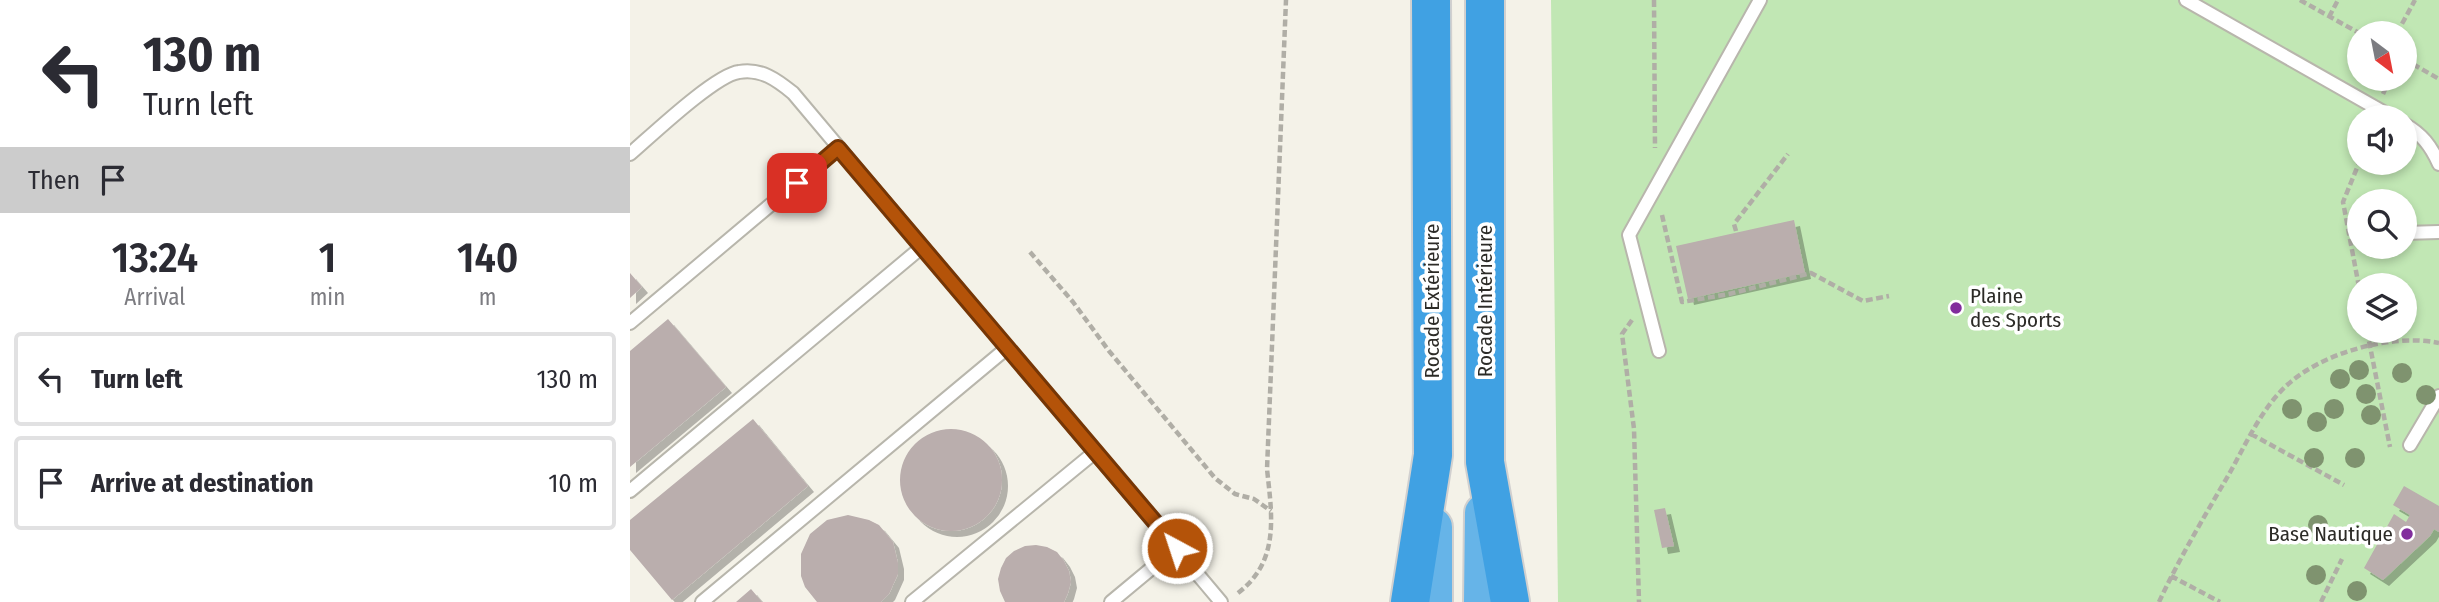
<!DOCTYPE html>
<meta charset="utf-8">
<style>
body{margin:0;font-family:"Fira Sans Condensed",sans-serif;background:#f7f7f7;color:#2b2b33;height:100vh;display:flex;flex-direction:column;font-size:26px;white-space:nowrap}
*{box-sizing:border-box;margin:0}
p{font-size:23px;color:#7c7c81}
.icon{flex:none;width:38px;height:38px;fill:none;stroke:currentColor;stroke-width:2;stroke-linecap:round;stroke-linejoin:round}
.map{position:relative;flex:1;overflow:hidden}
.side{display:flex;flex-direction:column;background:#fff;width:630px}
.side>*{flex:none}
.guide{background:#fff;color:#2b2b33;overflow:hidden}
.needle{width:46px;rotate:148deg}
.controls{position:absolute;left:1717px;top:21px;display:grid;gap:14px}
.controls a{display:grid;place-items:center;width:70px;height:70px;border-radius:50%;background:#fff;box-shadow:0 4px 10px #0003;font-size:35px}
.pin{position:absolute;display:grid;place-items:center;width:60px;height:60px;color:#fff;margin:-30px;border-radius:14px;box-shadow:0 4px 10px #0006}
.me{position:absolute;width:77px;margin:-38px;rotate:320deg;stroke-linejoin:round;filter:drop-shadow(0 0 5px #0008)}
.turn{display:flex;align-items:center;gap:24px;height:147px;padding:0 28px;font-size:32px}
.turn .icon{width:91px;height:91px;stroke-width:2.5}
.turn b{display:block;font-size:49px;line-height:60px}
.then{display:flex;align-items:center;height:66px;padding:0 28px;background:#0003;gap:14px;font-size:26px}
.eta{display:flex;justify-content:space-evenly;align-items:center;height:119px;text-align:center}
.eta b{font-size:42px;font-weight:600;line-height:49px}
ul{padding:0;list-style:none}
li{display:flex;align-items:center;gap:21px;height:94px;margin:0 14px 10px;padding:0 14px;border:4px solid #e1e1e2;border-radius:7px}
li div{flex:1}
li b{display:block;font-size:26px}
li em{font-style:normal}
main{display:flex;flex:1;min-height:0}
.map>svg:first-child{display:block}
.green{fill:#c1e7b4;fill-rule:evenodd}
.building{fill:#baaead;filter:url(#shadow)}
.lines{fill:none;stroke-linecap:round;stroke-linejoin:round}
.service-casing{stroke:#b8b6ac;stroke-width:16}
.trunk-casing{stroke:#d1d0cf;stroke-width:42}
.motorway-casing{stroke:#d1d0cf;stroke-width:42}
.path{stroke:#b0aea6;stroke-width:4.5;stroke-dasharray:7 3.5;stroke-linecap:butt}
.service{stroke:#fff;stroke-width:12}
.trunk{stroke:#66b4e8;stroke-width:38}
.motorway{stroke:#40a1e3;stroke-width:38}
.tree{fill:#7f936f}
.route-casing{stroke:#753606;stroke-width:18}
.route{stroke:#b45309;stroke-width:12}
.poi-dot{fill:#812d9c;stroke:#fff;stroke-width:2.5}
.labels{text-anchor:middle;stroke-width:7;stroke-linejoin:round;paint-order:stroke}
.poi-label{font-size:21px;fill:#2c2b27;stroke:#fff;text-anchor:start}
.street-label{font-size:21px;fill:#2c2b27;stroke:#fff}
</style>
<main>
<section class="side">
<div class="guide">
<div class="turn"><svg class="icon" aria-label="left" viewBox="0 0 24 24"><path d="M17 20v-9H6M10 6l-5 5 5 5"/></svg><div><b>130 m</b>Turn left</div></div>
<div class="then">Then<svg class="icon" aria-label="arrive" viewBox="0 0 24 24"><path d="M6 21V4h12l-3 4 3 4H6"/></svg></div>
</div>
<div class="eta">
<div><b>13:24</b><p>Arrival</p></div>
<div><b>1</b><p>min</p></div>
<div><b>140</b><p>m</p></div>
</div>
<ul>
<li><svg class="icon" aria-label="left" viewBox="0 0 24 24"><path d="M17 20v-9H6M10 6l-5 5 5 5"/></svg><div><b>Turn left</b></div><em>130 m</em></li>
<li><svg class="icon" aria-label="arrive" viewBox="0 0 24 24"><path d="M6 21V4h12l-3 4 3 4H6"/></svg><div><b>Arrive at destination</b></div><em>10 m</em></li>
</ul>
</section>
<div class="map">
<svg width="1809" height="602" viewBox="0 0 1809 602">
<defs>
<filter id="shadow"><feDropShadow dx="6" dy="6" stdDeviation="0" flood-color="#0004"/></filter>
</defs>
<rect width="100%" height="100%" fill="#f4f2e8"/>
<path class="green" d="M921 0H1809V602H928ZM1729 33H1774V79H1729ZM1729 117H1774V163H1729ZM1729 201H1774V247H1729ZM1729 285H1774V331H1729Z"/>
<path class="building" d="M1164 220 1175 273 1058 299 1046 246Z
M0 273 12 287 0 298Z
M38 319 96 387 0 467V351Z
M123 419 178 486 42 600 0 550V520Z
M270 480a51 51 0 1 1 102 0a51 51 0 1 1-102 0Z
M1774 486 1809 506V532L1804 529 1800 536 1753 580 1734 568 1764 514 1776 522 1780 515 1763 505Z
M1035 508 1044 546 1032 548 1024 510Z
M218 515 239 520 249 525 263 542 268 563V574L259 594 251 602H187L175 587 171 576V554L180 534 197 520Z
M406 545 417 547 427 552 434 561 439 571 441 582 438 593 434 602H375L370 591 368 579 371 568 376 558 384 551 395 546Z
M121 589 132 602H106Z"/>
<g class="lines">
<g class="service-casing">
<path id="service" d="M1556 0 1762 117
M1774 124C1792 134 1801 146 1809 164
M0 154C21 136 85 75 109 72 131 68 147 80 163 93L591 602
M1774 233 1809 232
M0 323 208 148
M1029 351 999 235 1130 0
M1780 445 1809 396
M0 491 292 247
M72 602 377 348
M282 602 465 452
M481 602 546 548"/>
</g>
<g class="trunk-casing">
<path id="trunk" d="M803 527V602
M853 602 854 513"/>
</g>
<g class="motorway-casing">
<path id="motorway" d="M855 0V462L880 602
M780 602 803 455 801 0"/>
</g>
<path class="path" d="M1024 0 1025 148
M1670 0 1729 33
M1699 17 1708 0
M1767 33 1785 0
M1774 59 1809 79
M1753 94 1760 79
M1032 215 1052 302 1099 294 1181 273 1233 301 1259 296
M1106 231 1104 224 1158 154
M400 252 443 302 479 351 585 478 605 494 624 499 641 511
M1729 287 1713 202 1729 163
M1002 320 992 334 1004 429 1009 602
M1737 331 1760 447
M1621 434 1714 485
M1541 576 1590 602
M608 593C650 561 642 516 637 469L656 0
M1529 602C1549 559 1574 517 1598 476 1615 446 1630 411 1655 387 1690 353 1762 333 1809 343
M1691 602 1712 559"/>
<use href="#service" class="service"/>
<use href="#trunk" class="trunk"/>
<use href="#motorway" class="motorway"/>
</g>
<g class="tree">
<circle cx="1729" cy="370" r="10"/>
<circle cx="1772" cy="373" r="10"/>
<circle cx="1710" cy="379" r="10"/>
<circle cx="1736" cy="394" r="10"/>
<circle cx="1796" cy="395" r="10"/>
<circle cx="1662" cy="409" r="10"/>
<circle cx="1704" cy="409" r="10"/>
<circle cx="1741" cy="415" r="10"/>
<circle cx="1687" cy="422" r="10"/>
<circle cx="1684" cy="458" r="10"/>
<circle cx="1725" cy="458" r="10"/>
<circle cx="1688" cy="525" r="10"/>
<circle cx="1686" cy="575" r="10"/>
<circle cx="1727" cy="591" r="10"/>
</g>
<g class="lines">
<g class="route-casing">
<path id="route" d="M167 183 208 148 547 548"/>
</g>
<use href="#route" class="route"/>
</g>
<g class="poi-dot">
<circle cx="1326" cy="308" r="7"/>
<circle cx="1777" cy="534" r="7"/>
</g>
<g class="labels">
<g class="poi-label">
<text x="1340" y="303">Plaine<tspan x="1340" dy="24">des Sports</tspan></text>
<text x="1763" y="541" text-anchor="end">Base Nautique</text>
</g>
<g class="street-label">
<text transform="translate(802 301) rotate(-90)" y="7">Rocade Extérieure</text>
<text transform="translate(855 301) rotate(-90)" y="7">Rocade Intérieure</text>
</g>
</g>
</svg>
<div class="controls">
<a><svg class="needle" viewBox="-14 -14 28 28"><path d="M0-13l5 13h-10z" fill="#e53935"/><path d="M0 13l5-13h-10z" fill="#7c7c81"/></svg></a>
<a><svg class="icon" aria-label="sound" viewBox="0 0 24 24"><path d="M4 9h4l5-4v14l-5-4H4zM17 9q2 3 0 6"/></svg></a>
<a><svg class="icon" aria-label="search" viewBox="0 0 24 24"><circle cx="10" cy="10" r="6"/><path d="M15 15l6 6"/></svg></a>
<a><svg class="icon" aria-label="layers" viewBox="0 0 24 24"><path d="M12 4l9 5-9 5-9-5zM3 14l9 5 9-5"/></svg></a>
</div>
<div class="pin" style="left:167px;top:183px;background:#d93025"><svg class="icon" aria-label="arrive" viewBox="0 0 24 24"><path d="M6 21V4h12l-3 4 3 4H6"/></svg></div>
<svg class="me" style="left:547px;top:548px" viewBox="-20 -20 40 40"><circle r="17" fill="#b45309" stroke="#fff" stroke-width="3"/><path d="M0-11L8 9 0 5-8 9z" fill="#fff"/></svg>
</div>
</main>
